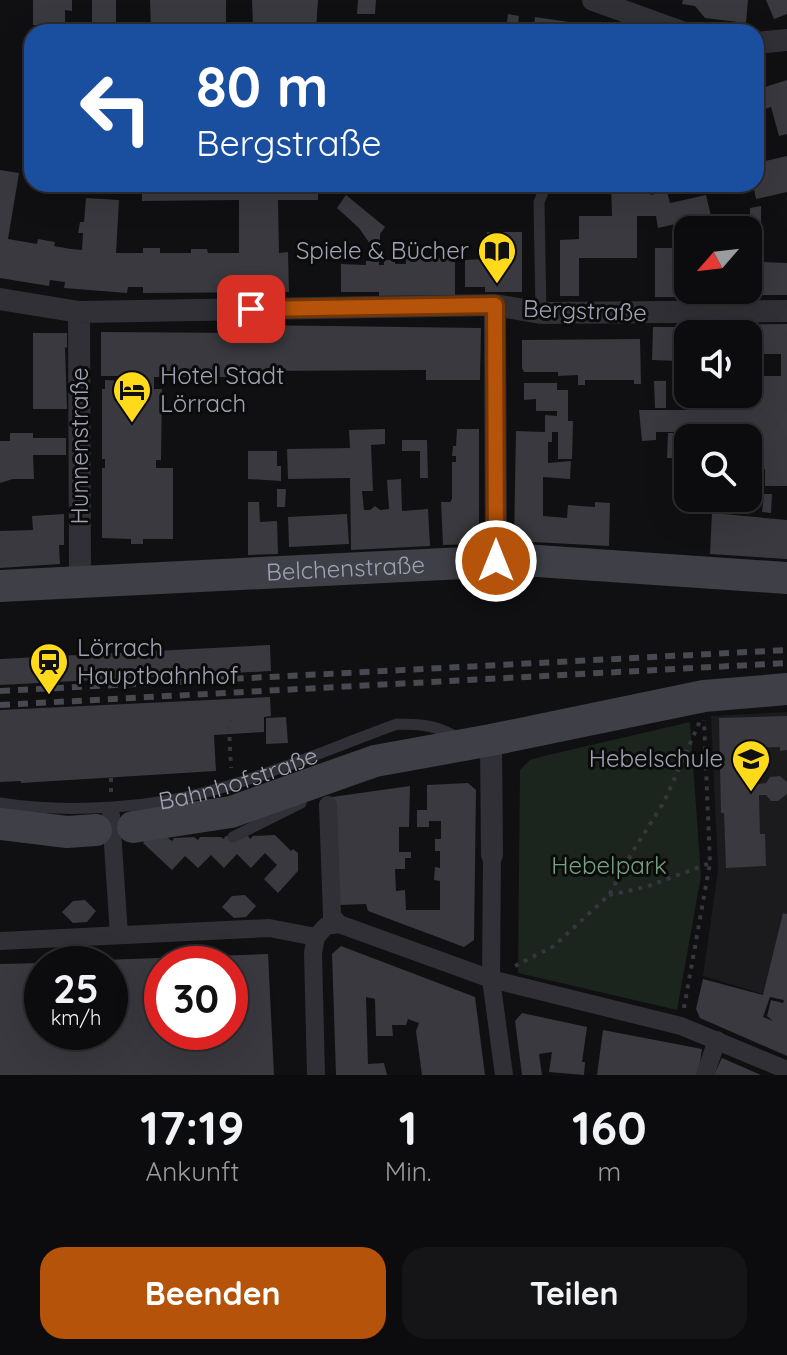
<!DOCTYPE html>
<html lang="de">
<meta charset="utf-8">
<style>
body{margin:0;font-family:Quicksand,sans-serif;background:#151416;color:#f1f3f6;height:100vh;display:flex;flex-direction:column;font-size:30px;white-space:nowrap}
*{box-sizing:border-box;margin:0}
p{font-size:26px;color:#9a9b9d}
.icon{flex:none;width:44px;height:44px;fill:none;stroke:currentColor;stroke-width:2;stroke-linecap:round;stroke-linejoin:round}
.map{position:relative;height:1075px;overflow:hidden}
.drawer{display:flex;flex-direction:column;background:#0c0b0d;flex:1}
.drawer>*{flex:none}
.top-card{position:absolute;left:24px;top:24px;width:740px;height:168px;border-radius:24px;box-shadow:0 8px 32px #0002,0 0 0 2px #2c2b2e;background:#1a4fa0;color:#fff;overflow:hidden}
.needle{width:52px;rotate:242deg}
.controls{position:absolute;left:674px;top:216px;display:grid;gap:16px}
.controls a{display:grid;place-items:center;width:88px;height:88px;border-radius:16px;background:#0c0b0d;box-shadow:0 8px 32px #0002,0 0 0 2px #2c2b2e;font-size:40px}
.speed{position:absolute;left:24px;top:946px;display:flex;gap:16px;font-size:40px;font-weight:700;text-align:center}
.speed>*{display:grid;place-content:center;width:104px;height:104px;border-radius:50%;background:#0c0b0d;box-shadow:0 8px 32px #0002,0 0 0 2px #2c2b2e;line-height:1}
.speed small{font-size:20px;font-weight:400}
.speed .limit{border:12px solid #d22;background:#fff;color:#111}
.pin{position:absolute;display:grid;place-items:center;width:68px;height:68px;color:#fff;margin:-34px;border-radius:16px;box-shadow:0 4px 12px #0006}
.me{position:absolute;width:88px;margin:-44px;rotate:0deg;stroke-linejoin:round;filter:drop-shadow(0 0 6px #0008)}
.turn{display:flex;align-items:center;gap:28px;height:168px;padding:0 40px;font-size:36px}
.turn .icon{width:104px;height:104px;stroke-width:2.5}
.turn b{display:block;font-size:56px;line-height:68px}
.eta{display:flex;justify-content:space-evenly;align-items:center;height:136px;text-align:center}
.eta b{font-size:48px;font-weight:700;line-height:56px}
.button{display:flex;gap:16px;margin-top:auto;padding:16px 40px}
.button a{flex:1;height:92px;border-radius:24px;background:#b45309;color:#fff;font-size:32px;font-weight:700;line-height:92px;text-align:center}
.button a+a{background:#151416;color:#f1f3f6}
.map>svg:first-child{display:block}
.built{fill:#1b1b1e}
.green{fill:#1c241e}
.building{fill:#39393f;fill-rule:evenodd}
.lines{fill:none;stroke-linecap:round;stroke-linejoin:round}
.path{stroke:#36373d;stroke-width:4;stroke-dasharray:4 6;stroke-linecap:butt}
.service{stroke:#303036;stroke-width:11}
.pedestrian{stroke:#303036;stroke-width:18}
.minor{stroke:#303036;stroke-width:22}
.secondary{stroke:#3e3f47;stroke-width:32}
.rail{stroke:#474850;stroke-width:6;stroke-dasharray:10 8;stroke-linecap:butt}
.route-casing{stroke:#753606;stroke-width:20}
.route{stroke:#b45309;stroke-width:14}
.labels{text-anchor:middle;stroke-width:6;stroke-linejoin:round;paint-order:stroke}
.poi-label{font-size:24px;fill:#9fa2b3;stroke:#0b0b0c;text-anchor:end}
.street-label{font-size:24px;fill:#9fa2b3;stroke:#0b0b0c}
.park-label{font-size:24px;fill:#74a17e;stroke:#0b0b0c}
</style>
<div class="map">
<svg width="787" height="1075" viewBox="0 0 787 1075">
<rect width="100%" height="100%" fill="#100f11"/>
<path class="built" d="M787 712V1001L703 976 718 870 711 716Z"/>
<path class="green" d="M690 722 701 876 677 1010 518 973 520 770 530 760 544 756Z"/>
<path class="building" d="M33 0H72V11L65 10V25H33Z
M92 0H116V25H92Z
M150 0H226V32H151Z
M252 0H318L316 29 314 32H287L253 28Z
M358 0H376L375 14H357Z
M683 0H748L746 23 705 18 695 6 682 4Z
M766 0H787V14L774 19Z
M508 14 519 16 517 32H506Z
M535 17 569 22 567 32H533Z
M787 80V134L779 136 771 107 756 112V90Z
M787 156V192L756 199 753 184H756V163Z
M0 170 19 173 8 239 37 244 38 239 55 242 54 246 71 249 82 250 83 233H78L80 222H84L86 198 119 200 116 253H143V248H160V253H191V249H207L208 253H239V200L142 201V184H318V200H278L279 253 288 252 289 292 143 293V287H128L127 293 64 288 65 282 50 280 49 286 0 278Z
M611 184H648L651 195 667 191 670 203 706 195 711 216 658 228 656 216H637V258H579V296H560V240L579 239V216H612Z
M346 195 385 227 380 234V248H373L359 228 337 208Z
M761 206V247H750V229H744V217H750V208Z
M487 232H522V292H485V287H465V260L486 259Z
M655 248H688L689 297H655Z
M406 258H455V295L379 296V292H341V264L366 265V261H379V265H384V260H395V264H406Z
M759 262 787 263V295H750V291H748V266H759Z
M787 324V486H765V469H748V438H688V458H667L668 433 732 432H656V440L642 441 639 410H732V394H748V367H755V359H763V376H781V354H748V334H699V325Z
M249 325 481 328 480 380H426V370L249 371V377H154V389H162L161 460H156V468H173V539H143V544H131V539L102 538V468H105V459H102V389H105V380L128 381V376H101V332L249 333Z
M653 327H678V361L652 360Z
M33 333H67V348L65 347 67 409H33Z
M640 339 641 384H634V380H585V385H578V375L558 376V372H524L522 368V340Z
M654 381H666V408H655Z
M524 383H557V390H568V421H573L572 459H558V432H552V442H548V463L571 461 570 479 543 477V516L567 518 568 505 595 507V502L610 503 609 546 514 541 516 431 545 432V415L557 416V411H536V399L524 400Z
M385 429V444L371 445 373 491H362L364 510H370L375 506 380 510 389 509 387 480 401 479 402 511 428 509 430 546 351 550 350 478 288 479 287 449 350 448 349 430Z
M457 429H479V544L443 545 441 502H450L452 499V462H456V456H452L453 446H456Z
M10 433H33V438H66V455H33L34 479H13L0 483V441H10Z
M402 440H427L428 478H420V451H402Z
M248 451H277V466H281V481L248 479Z
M277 489H286L285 507H277Z
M764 494H772L771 513 762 512Z
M248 502H259L260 522 277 521 278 554 248 555Z
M712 513 787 520V559L710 554Z
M64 514V545H59L60 564 0 568V531L33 530 32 516Z
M347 514 349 544 289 547 288 517Z
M270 645 271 671 0 685V659Z
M270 697 271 716 264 717V732L214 735 216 771 21 783V781L0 782V710Z
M787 716V750L780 751V747L755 748 758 784 766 783 770 777 780 776 787 782V794L778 801H771L766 795H759L760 834H765L766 866 726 868 724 813H721L719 718Z
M286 717 288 743 266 744V718Z
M468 783 476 790 474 940 464 947 368 911 366 904 340 905 332 797 410 786 409 827H399V852H411V858H405V869H395L396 891 405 890 406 910H440V881L434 880 435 867 440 868V851H435V839H441V821H429V827H417V810H427V785Z
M275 835 291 851 293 849 298 853V871L278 893 264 879 277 865 265 853 251 868 237 854 224 868 211 855 198 868 185 856 172 870 143 843 147 838H168L172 841 174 838 194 837 198 840 200 837H221L223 839 226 836H248L250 839 253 836Z
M245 895 256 906 246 917 234 918 222 907 232 896Z
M85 900 96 911 87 922 73 923 62 912 73 901Z
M783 913 787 914V1056L700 1018 696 1009 703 979 763 995ZM770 997 784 1000 783 1003 771 1000 767 1016 773 1021 763 1017Z
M341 946 475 997 485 1075H422L416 1031 419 1023 408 1019 406 1025H392L393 1036H376L375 999 366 997 368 1064 384 1063 387 1075H336L332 954Z
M268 954 274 1075H0V964L42 963V1032H110V964H74V961ZM162 964H230V1032H162Z
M522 1013 587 1027 582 1062H585L584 1075 549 1072 552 1052 539 1054 542 1075H522L515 1021Z
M603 1030 702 1049 698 1075H597Z
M722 1058 761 1075H714Z"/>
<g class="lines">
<path class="path" d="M229 721H233
M229 727 231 768
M111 778V793
M609 895 646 887 710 863
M515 966 554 946 609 895 633 851 664 802 700 721
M684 1008 710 863 704 720"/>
<g class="service">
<path d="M541 313 539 202 544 190"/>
<path id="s1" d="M0 803C69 814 157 808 224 787 282 770 339 745 397 724 420 724 438 725 459 739"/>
<path d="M233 837 301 803"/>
</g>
<path class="pedestrian" d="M328 805 332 916 339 924
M111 815 119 935
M492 855 491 979 504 1075
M0 941 269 928 316 937
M316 1075 313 953 316 937 326 926 339 924 491 979 681 1026 787 1070
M705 1075 717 1040"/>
<path class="minor" d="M593 0 682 32
M756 43 787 40
M0 299 79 312 495 305 541 313 787 311
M495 305 496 561
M79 312 80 580
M491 740 492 855"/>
<g class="secondary">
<path id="s2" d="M0 586 523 560 787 578"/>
<path d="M0 824 67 832 96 830"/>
<path d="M133 827 231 812 375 761 491 740 704 696 787 689"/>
</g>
<path class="rail" d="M0 691 787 650
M0 705 787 663"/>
</g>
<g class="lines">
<g class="route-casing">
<path id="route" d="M251 309 495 305 496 561"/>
</g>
<use href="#route" class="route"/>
</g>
<defs>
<g id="library-pin" transform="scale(2)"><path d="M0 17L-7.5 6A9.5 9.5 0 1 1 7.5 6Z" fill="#ffda1a" stroke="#0b0b0c"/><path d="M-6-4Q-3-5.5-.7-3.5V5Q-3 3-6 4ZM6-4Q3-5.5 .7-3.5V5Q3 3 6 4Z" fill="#111"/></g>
<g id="hotel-pin" transform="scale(2)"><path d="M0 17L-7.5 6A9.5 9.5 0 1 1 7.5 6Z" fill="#ffda1a" stroke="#0b0b0c"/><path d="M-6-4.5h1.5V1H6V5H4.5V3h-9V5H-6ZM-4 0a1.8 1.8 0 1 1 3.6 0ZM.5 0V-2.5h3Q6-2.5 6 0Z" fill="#111"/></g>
<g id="station-pin" transform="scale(2)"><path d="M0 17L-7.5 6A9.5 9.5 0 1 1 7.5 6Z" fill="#ffda1a" stroke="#0b0b0c"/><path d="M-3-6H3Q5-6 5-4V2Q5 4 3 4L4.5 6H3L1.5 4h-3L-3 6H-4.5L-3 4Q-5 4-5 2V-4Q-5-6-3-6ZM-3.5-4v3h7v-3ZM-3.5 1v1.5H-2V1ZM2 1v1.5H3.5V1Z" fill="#111"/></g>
<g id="school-pin" transform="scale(2)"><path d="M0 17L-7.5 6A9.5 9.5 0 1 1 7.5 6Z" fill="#ffda1a" stroke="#0b0b0c"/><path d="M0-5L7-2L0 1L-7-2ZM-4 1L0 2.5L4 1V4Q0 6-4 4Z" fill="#111"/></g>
</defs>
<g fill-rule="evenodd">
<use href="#library-pin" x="497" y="251"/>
<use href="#hotel-pin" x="132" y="390"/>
<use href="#station-pin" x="49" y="662"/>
<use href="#school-pin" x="751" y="759"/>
</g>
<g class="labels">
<g class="poi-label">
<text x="469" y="259">Spiele &amp; Bücher</text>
<text x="160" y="384" text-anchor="start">Hotel Stadt<tspan x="160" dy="28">Lörrach</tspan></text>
<text x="77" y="656" text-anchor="start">Lörrach<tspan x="77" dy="28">Hauptbahnhof</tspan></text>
<text x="723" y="767">Hebelschule</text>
</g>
<g class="street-label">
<text transform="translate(585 311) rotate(2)" y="8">Bergstraße</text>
<text transform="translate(80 446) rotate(-90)" y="8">Hunnenstraße</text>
<text dy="8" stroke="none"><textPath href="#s2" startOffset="346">Belchenstraße</textPath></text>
<text dy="8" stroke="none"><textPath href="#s1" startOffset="242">Bahnhofstraße</textPath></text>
</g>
<g class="park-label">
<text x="609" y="874">Hebelpark</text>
</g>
</g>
</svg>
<div class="controls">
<a><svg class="needle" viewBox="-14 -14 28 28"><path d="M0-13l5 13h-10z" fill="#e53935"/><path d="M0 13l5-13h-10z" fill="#9a9b9d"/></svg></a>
<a><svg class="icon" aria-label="sound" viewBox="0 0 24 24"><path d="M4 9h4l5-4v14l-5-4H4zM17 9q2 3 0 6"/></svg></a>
<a><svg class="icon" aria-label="search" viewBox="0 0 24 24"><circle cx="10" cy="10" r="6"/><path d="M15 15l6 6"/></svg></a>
</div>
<div class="speed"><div>25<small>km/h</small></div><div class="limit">30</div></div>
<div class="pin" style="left:251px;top:309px;background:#d93025"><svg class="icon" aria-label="arrive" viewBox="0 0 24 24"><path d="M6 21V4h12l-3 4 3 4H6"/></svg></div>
<svg class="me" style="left:496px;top:561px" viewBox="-20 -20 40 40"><circle r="17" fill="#b45309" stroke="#fff" stroke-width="3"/><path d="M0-11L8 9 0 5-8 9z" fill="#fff"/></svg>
<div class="top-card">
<div class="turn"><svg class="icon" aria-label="left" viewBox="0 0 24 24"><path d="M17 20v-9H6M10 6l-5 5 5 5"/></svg><div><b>80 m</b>Bergstraße</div></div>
</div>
</div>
<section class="drawer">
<div class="eta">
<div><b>17:19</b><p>Ankunft</p></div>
<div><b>1</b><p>Min.</p></div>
<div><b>160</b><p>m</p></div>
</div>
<div class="button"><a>Beenden</a><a>Teilen</a></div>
</section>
